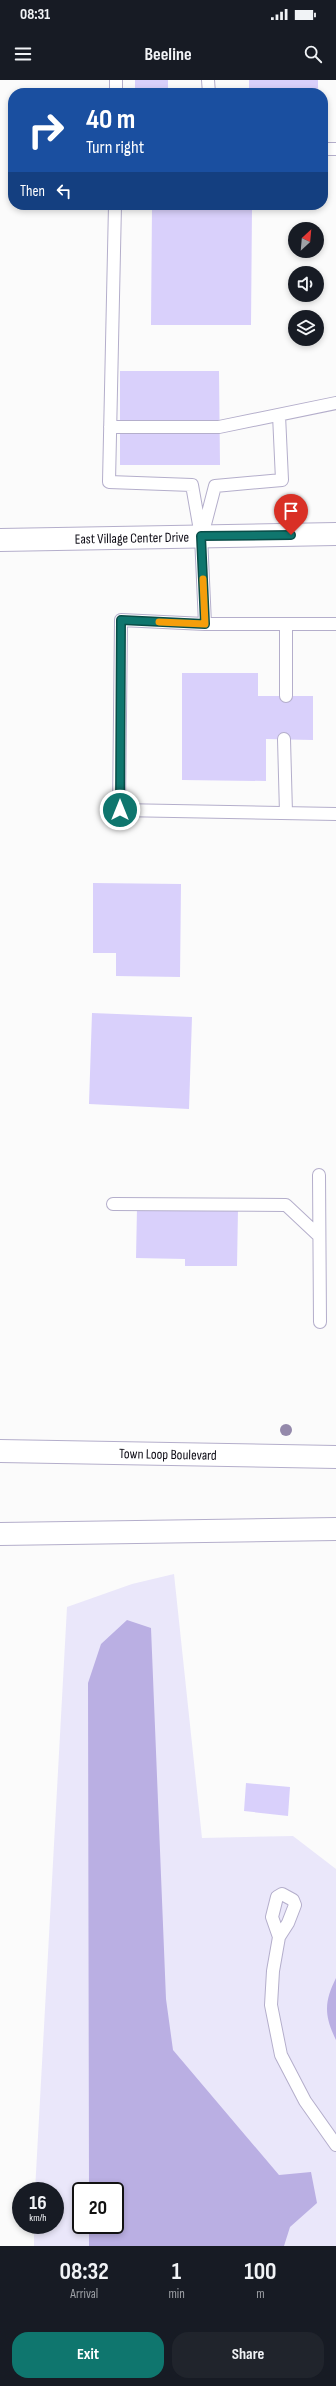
<!DOCTYPE html>
<style>
body{margin:0;font-family:"Sofia Sans Condensed",sans-serif;background:#20242c;color:#f1f3f6;height:100vh;display:flex;flex-direction:column;font-size:15px;white-space:nowrap}
*{box-sizing:border-box;margin:0}
p{font-size:13px;color:#9ea1a6}
.icon{flex:none;width:22px;height:22px;fill:none;stroke:currentColor;stroke-width:2;stroke-linecap:round;stroke-linejoin:round}
.map{position:relative;height:2166px;overflow:hidden}
.drawer{display:flex;flex-direction:column;background:#171b24;flex:1}
.drawer>*{flex:none}
.guide{position:absolute;left:8px;top:8px;width:320px;height:122px;border-radius:16px;box-shadow:0 2px 6px #0003;background:#1a4fa0;color:#fff;overflow:hidden}
.needle{width:26px;rotate:26deg}
.controls{position:absolute;left:288px;top:142px;display:grid;gap:8px}
.controls a{display:grid;place-items:center;width:36px;height:36px;border-radius:50%;background:#171b24;box-shadow:0 2px 6px #0003;font-size:20px}
.speed{position:absolute;left:12px;top:2102px;display:flex;gap:8px;font-size:20px;font-weight:700;text-align:center}
.speed>*{display:grid;place-content:center;width:52px;height:52px;border-radius:50%;background:#171b24;box-shadow:0 2px 6px #0003;line-height:1}
.speed small{font-size:10px;font-weight:400}
.speed .limit{border:2px solid #111;border-radius:6px;background:#fff;color:#111}
.pin{position:absolute;display:grid;place-items:center;width:34px;height:34px;color:#fff;margin:-41px -17px;border-radius:50% 50% 50% 0;rotate:-45deg;box-shadow:0 0 4px #0007}
.pin .icon{rotate:45deg}
.me{position:absolute;width:44px;margin:-22px;rotate:0deg;stroke-linejoin:round;filter:drop-shadow(0 0 3px #0008)}
.turn{display:flex;align-items:center;gap:14px;height:84px;padding:0 12px;font-size:18px}
.turn .icon{width:52px;height:52px;stroke-width:2.5}
.turn b{display:block;font-size:28px;line-height:34px}
.then{display:flex;align-items:center;height:38px;padding:0 12px;background:#0003;gap:8px;font-size:15px}
.eta{display:flex;justify-content:space-evenly;align-items:center;height:68px;text-align:center}
.eta b{font-size:24px;font-weight:700;line-height:28px}
.cta{display:flex;gap:8px;margin-top:auto;padding:8px 12px}
.cta a{flex:1;height:46px;border-radius:16px;background:#0f766e;color:#fff;font-size:16px;font-weight:700;line-height:46px;text-align:center}
.cta a+a{background:#20242c;color:#f1f3f6}
.status{display:flex;justify-content:space-between;align-items:center;height:28px;padding:0 20px;background:#171b24;direction:ltr}
.status svg{height:11px;fill:currentColor}
header{display:flex;justify-content:space-between;align-items:center;height:52px;padding:0 12px;background:#171b24;font-size:18px;font-weight:700}
.map>svg:first-child{display:block}
.green{fill:#eae7fa;fill-rule:evenodd}
.water{fill:#baafe3}
.building{fill:#d9d0fb}
.lines{fill:none;stroke-linecap:round;stroke-linejoin:round}
.service-casing{stroke:#b4aecb;stroke-width:14}
.minor-casing{stroke:#b4aecb;stroke-width:24}
.tertiary-casing{stroke:#b4aecb;stroke-width:24}
.service{stroke:#fff;stroke-width:12}
.minor{stroke:#fff;stroke-width:22}
.tertiary{stroke:#fff;stroke-width:22}
.tree{fill:#9489ab}
.route-casing{stroke:#0a4d48;stroke-width:10}
.route{stroke:#0f766e;stroke-width:7}
.slow{stroke:#f59e0b;stroke-width:7}
.labels{text-anchor:middle;stroke-width:3.5;stroke-linejoin:round;paint-order:stroke}
.street-label{font-size:14px;fill:#0c0a14;stroke:#fff}
</style>
<div class="status"><b>08:31</b><svg viewBox="0 0 49 12"><path d="M0 12V9h3v3zM5 12V6h3v6zM10 12V3h3v9zM15 12V0h3v12zM26 1h20v11H26zM47 4h2v5h-2z"/></svg></div>
<header><svg class="icon" aria-label="menu" viewBox="0 0 24 24"><path d="M4 6h16M4 12h16M4 18h16"/></svg>Beeline<svg class="icon" aria-label="search" viewBox="0 0 24 24"><circle cx="10" cy="10" r="6"/><path d="M15 15l6 6"/></svg></header>
<div class="map">
<svg width="336" height="2166" viewBox="0 0 336 2166">
<rect width="100%" height="100%" fill="#fbfbfb"/>
<path class="green" d="M174 1494 202 1758 293 1756 336 1789V2166H34V2145H55V2111H35L67 1527 132 1504ZM81 2111H115V2145H81Z"/>
<path class="water" d="M127 1540 151 1548 166 1919 173 1970 279 2095 311 2092 317 2123 290 2147 284 2166H89V2145H115V2111H89L88 1603 101 1564Z
M336 1898V1960C324 1935 324 1922 336 1898Z"/>
<path class="building" d="M135 0H168V13H135Z
M249 0H318V13H249Z
M152 127 252 128 251 245H151Z
M120 291H219L220 385H120Z
M182 593H258V616H313V660L266 659V701L182 700Z
M93 803 181 804 180 897 116 896V873H93Z
M92 933 192 937 189 1029 89 1024Z
M137 1128 238 1129 237 1186H185V1179L136 1178Z
M246 1703 290 1707 288 1736 244 1731Z"/>
<g class="lines">
<g class="service-casing">
<path id="service" d="M116 0V13
M208 0 209 13
M323 69H336
M115 125 109 402 192 405 201 456 205 544H336
M110 347H219L336 323
M203 452 215 406 282 400 279 335
M205 544 121 540 119 730 336 734
M286 544V616
M284 659 286 733
M319 1095 320 1242
M113 1124 286 1125 319 1156
M279 1857 272 1837 277 1817 282 1814 293 1820 295 1825 288 1843 279 1857 273 1891 271 1925 281 1975 305 2021 336 2065"/>
</g>
<g class="minor-casing">
<g id="minor">
<path id="s1" d="M0 460 336 454"/>
</g>
</g>
<g class="tertiary-casing">
<g id="tertiary">
<path id="s2" d="M0 1371 336 1377"/>
<path d="M0 1454 336 1449"/>
</g>
</g>
<use href="#service" class="service"/>
<use href="#minor" class="minor"/>
<use href="#tertiary" class="tertiary"/>
</g>
<circle class="tree" cx="286" cy="1350" r="6"/>
<g class="lines">
<g class="route-casing">
<path id="route" d="M120 730 121 540 205 544 201 456 291 455"/>
</g>
<use href="#route" class="route"/>
<path class="slow" d="M159 542 205 544 203 499"/>
</g>
<g class="labels">
<g class="street-label">
<text dy="5" stroke="none"><textPath href="#s1" startOffset="132">East Village Center Drive</textPath></text>
<text dy="5" stroke="none"><textPath href="#s2" startOffset="168">Town Loop Boulevard</textPath></text>
</g>
</g>
</svg>
<div class="controls">
<a><svg class="needle" viewBox="-14 -14 28 28"><path d="M0-13l5 13h-10z" fill="#e53935"/><path d="M0 13l5-13h-10z" fill="#9ea1a6"/></svg></a>
<a><svg class="icon" aria-label="sound" viewBox="0 0 24 24"><path d="M4 9h4l5-4v14l-5-4H4zM17 9q2 3 0 6"/></svg></a>
<a><svg class="icon" aria-label="layers" viewBox="0 0 24 24"><path d="M12 4l9 5-9 5-9-5zM3 14l9 5 9-5"/></svg></a>
</div>
<div class="speed"><div>16<small>km/h</small></div><div class="limit">20</div></div>
<div class="pin" style="left:291px;top:455px;background:#d93025"><svg class="icon" aria-label="arrive" viewBox="0 0 24 24"><path d="M6 21V4h12l-3 4 3 4H6"/></svg></div>
<svg class="me" style="left:120px;top:730px" viewBox="-20 -20 40 40"><circle r="17" fill="#0f766e" stroke="#fff" stroke-width="3"/><path d="M0-11L8 9 0 5-8 9z" fill="#fff"/></svg>
<div class="guide">
<div class="turn"><svg class="icon" aria-label="right" viewBox="0 0 24 24"><path d="M7 20v-9h11M14 6l5 5-5 5"/></svg><div><b>40 m</b>Turn right</div></div>
<div class="then">Then<svg class="icon" aria-label="left" viewBox="0 0 24 24"><path d="M17 20v-9H6M10 6l-5 5 5 5"/></svg></div>
</div>
</div>
<section class="drawer">
<div class="eta">
<div><b>08:32</b><p>Arrival</p></div>
<div><b>1</b><p>min</p></div>
<div><b>100</b><p>m</p></div>
</div>
<div class="cta"><a>Exit</a><a>Share</a></div>
</section>
